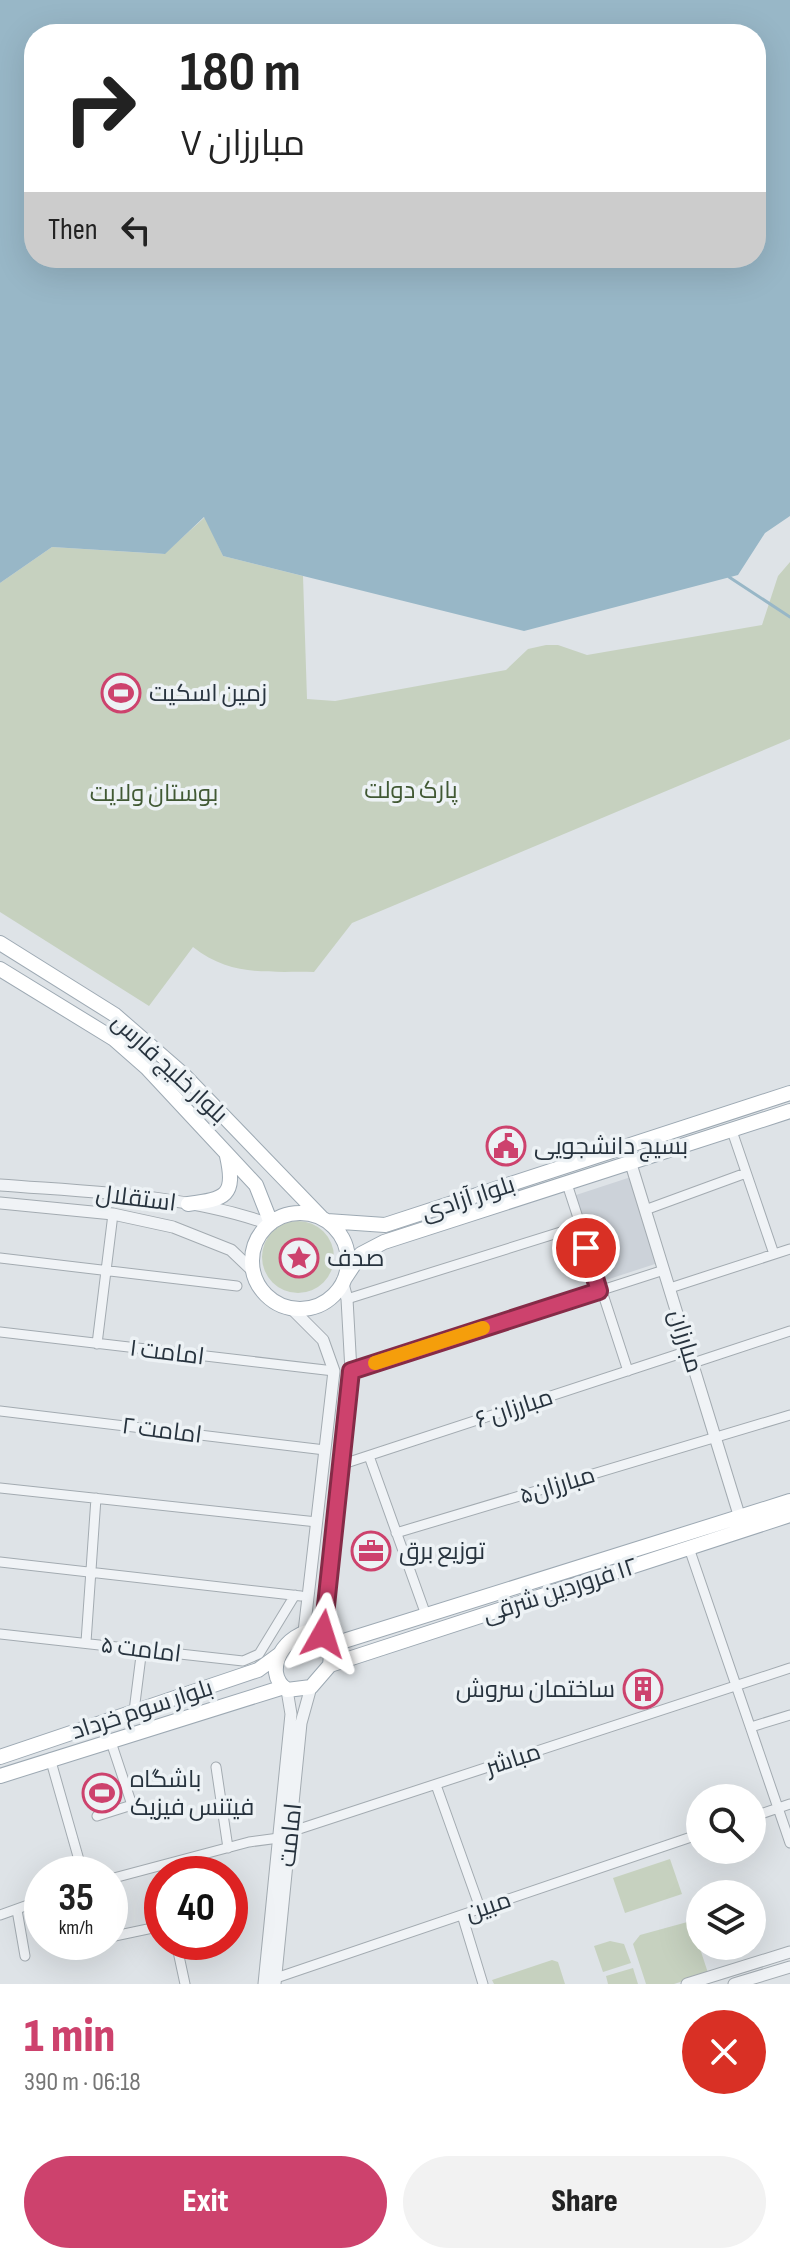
<!DOCTYPE html>
<meta charset="utf-8">
<style>
body{margin:0;font-family:"Sofia Sans Condensed",Cairo,sans-serif;background:#f2f2f2;color:#222;height:100vh;display:flex;flex-direction:column;font-size:30px;white-space:nowrap}
*{box-sizing:border-box;margin:0}
p{font-size:26px;color:#767676}
.icon{flex:none;width:44px;height:44px;fill:none;stroke:currentColor;stroke-width:2;stroke-linecap:round;stroke-linejoin:round}
.map{position:relative;height:1984px;overflow:hidden}
.panel{display:flex;flex-direction:column;background:#fff;flex:1}
.panel>*{flex:none}
.hud{position:absolute;left:24px;top:24px;width:742px;height:244px;border-radius:32px;box-shadow:0 8px 32px #0002;background:#fff;color:#222;overflow:hidden}
.buttons{position:absolute;left:686px;top:1784px;display:grid;gap:16px}
.buttons a{display:grid;place-items:center;width:80px;height:80px;border-radius:50%;background:#fff;box-shadow:0 8px 32px #0002;font-size:40px}
.speed{position:absolute;left:24px;top:1856px;display:flex;gap:16px;font-size:40px;font-weight:700;text-align:center}
.speed>*{display:grid;place-content:center;width:104px;height:104px;border-radius:50%;background:#fff;box-shadow:0 8px 32px #0002;line-height:1}
.speed small{font-size:20px;font-weight:400}
.speed .limit{border:12px solid #d22;background:#fff;color:#111}
.pin{position:absolute;display:grid;place-items:center;width:68px;height:68px;color:#fff;margin:-34px;border:4px solid #fff;border-radius:50%;box-shadow:0 2px 8px #0007}
.me{position:absolute;width:88px;margin:-44px;rotate:6deg;stroke-linejoin:round;filter:drop-shadow(0 0 6px #0008)}
.turn{display:flex;align-items:center;gap:28px;height:168px;padding:0 24px;font-size:36px}
.turn .icon{width:104px;height:104px;stroke-width:2.5}
.turn b{display:block;font-size:56px;line-height:68px}
.then{display:flex;align-items:center;height:76px;padding:0 24px;background:#0003;gap:16px;font-size:30px}
.round{display:grid;place-items:center;flex:none;width:84px;height:84px;border-radius:42px;background:#f2f2f2}
.head{display:flex;align-items:center;justify-content:space-between;height:136px;padding:0 24px}
h1{font-size:48px;font-weight:800;line-height:60px;color:#cd426d}
.cta{display:flex;gap:16px;margin-top:auto;padding:16px 24px}
.cta a{flex:1;height:92px;border-radius:48px;background:#cd426d;color:#fff;font-size:32px;font-weight:800;line-height:92px;text-align:center}
.cta a+a{background:#f2f2f2;color:#222}
.map>svg:first-child{display:block}
.built{fill:#ccd2d9}
.green{fill:#c6d1bf}
.water{fill:#98b7c7;fill-rule:evenodd}
.lines{fill:none;stroke-linecap:round;stroke-linejoin:round}
.stream{stroke:#98b7c7;stroke-width:3}
.minor-casing{stroke:#a3abb1;stroke-width:11}
.tertiary-casing{stroke:#a3abb1;stroke-width:13}
.primary-casing{stroke:#9da9b3;stroke-width:16}
.minor{stroke:#f0f3f6;stroke-width:9}
.tertiary{stroke:#f0f3f6;stroke-width:11}
.primary{stroke:#fff;stroke-width:14}
.route-casing{stroke:#852b47;stroke-width:20}
.route{stroke:#cd426d;stroke-width:14}
.slow{stroke:#f59e0b;stroke-width:14}
.labels{text-anchor:middle;stroke-width:7;stroke-linejoin:round;paint-order:stroke}
.poi-label{font-size:24px;fill:#27333e;stroke:#edf2f5;text-anchor:start}
.park-label{font-size:24px;fill:#415934;stroke:#edf2f5}
.street-label{font-size:24px;fill:#27333e;stroke:#edf2f5}
</style>
<div class="map">
<svg width="790" height="1984" viewBox="0 0 790 1984">
<rect width="100%" height="100%" fill="#dee3e7"/>
<path class="built" d="M631 1177 658 1263 603 1281 573 1196Z"/>
<path class="green" d="M205 517 223 556 303 576 307 699 335 701 506 670 528 649 546 645H558L587 655 762 625 778 576 790 562V739L352 923 314 972C267 971 231 977 193 947L149 1006 0 912V583L52 547 164 554Z
M262 1257a36 36 0 1 1 72 0a36 36 0 1 1-72 0Z
M670 1859 682 1894 625 1913 613 1878Z
M691 1921 708 1973 674 1984H646L633 1944 640 1935Z
M610 1941 624 1944 631 1963 603 1972 594 1946Z
M552 1960 558 1962 565 1984H494L492 1980Z
M633 1968 638 1984H608L606 1976Z"/>
<path class="water" d="M0 0H790V516L765 533 738 575 524 631 223 556 204 517 165 554 52 547 0 583ZM34 34H756V258H34Z"/>
<g class="lines">
<path class="stream" d="M729 577 790 617"/>
<g class="minor-casing">
<path id="minor" d="M732 1131 774 1254
M567 1184 628 1371
M645 1210 746 1173
M0 1258 237 1286
M670 1288 790 1249
M347 1299 580 1226
M0 1332 334 1371
M97 1344 113 1214
M693 1363 790 1331
M351 1371 664 1270
M0 1411 325 1450
M369 1456 426 1615
M340 1465 688 1351
M0 1488 317 1522
M396 1533 790 1415
M689 1548 790 1843
M0 1562 301 1596
M0 1634 243 1661 259 1654 295 1595
M86 1642 96 1498
M134 1711 142 1648
M751 1727 790 1715
M50 1758 83 1874
M216 1767 228 1848
M436 1785 480 1908
M97 1816 132 1805 110 1739
M752 1817 790 1804
M290 1832 790 1668
M110 1879 249 1842 279 1838
M17 1910 25 1956
M0 1915 42 1900
M462 1915 483 1984
M110 1937 162 1926
M75 1942V1944
M176 1942 185 1984
M276 1978 700 1834"/>
</g>
<g class="tertiary-casing">
<path id="tertiary" d="M631 1164 740 1518
M0 1185C89 1192 185 1194 269 1224
M0 1203 113 1214 173 1227 231 1250 254 1272
M291 1308 323 1340 334 1371 304 1632
M323 1634 351 1371 347 1299 343 1284
M264 1984 291 1714 287 1690
M275 1984 301 1723 311 1687
M687 1984 790 1952
M734 1984 790 1967"/>
</g>
<g class="primary-casing">
<path id="primary" d="M0 943 115 1015 184 1075 321 1217
M0 969 114 1039 147 1068 256 1185 271 1223
M188 1204C226 1199 236 1196 227 1156
M252 1261a48 48 0 1 1 96 0a48 48 0 1 1-96 0Z
M327 1221 385 1225 790 1093
M345 1278 361 1254 384 1242 790 1111
M315 1631C331 1636 332 1650 330 1665L311 1687 287 1690C260 1671 287 1631 315 1631Z
M331 1645 790 1501
M330 1665 790 1515
M0 1757 258 1670 280 1654
M0 1776 284 1687"/>
</g>
<use href="#minor" class="minor"/>
<use href="#tertiary" class="tertiary"/>
<use href="#primary" class="primary"/>
</g>
<g class="lines">
<g class="route-casing">
<path id="route" d="M323 1634 351 1371 599 1291 586 1248"/>
</g>
<use href="#route" class="route"/>
<path class="slow" d="M375 1363 483 1328"/>
</g>
<defs>
<g id="stadium-ring" transform="scale(2)"><circle r="9.5" fill="#edf2f5" stroke="#cd426d" stroke-width="1.5"/><path d="M0-5a6.5 5 0 1 0 0 10a6.5 5 0 1 0 0-10ZM-3.5-1.8h7v3.6h-7Z" fill="#cd426d"/></g>
<g id="civic-ring" transform="scale(2)"><circle r="9.5" fill="#edf2f5" stroke="#cd426d" stroke-width="1.5"/><path d="M-.6-6.5H3V-4.5H.6V-3L4-1V1h2V6H-6V1h2V-1L-.6-3ZM-1.2 2.5V6h2.4V2.5Z" fill="#cd426d"/></g>
<g id="sight-ring" transform="scale(2)"><circle r="9.5" fill="#edf2f5" stroke="#cd426d" stroke-width="1.5"/><path d="M0-6L1.8-2.2L6-1.7L2.9 1.2L3.7 5.4L0 3.3L-3.7 5.4L-2.9 1.2L-6-1.7L-1.8-2.2Z" fill="#cd426d"/></g>
<g id="office-ring" transform="scale(2)"><circle r="9.5" fill="#edf2f5" stroke="#cd426d" stroke-width="1.5"/><path d="M-6-3h4V-5.5h4V-3h4V5H-6ZM-1-4.5V-3h2v-1.5ZM-6 0V1H6V0Z" fill="#cd426d"/></g>
<g id="building-ring" transform="scale(2)"><circle r="9.5" fill="#edf2f5" stroke="#cd426d" stroke-width="1.5"/><path d="M-4-6H4V6H1V3H-1V6H-4ZM-2.5-4.3h1.7v1.8h-1.7ZM.8-4.3h1.7v1.8H.8ZM-2.5-1h1.7V.8h-1.7ZM.8-1h1.7V.8H.8Z" fill="#cd426d"/></g>
</defs>
<g fill-rule="evenodd">
<use href="#stadium-ring" x="121" y="693"/>
<use href="#civic-ring" x="506" y="1146"/>
<use href="#sight-ring" x="299" y="1258"/>
<use href="#office-ring" x="371" y="1551"/>
<use href="#building-ring" x="643" y="1689"/>
<use href="#stadium-ring" x="102" y="1793"/>
</g>
<g class="labels">
<g class="poi-label">
<text x="149" y="701">زمین اسکیت</text>
<text x="534" y="1154">بسیج دانشجویی</text>
<text x="327" y="1266">صدف</text>
<text x="399" y="1559">توزیع برق</text>
<text x="615" y="1697" text-anchor="end">ساختمان سروش</text>
<text x="130" y="1787">باشگاه<tspan x="130" dy="28">فیتنس فیزیک</tspan></text>
</g>
<g class="park-label">
<text x="411" y="798">پارک دولت</text>
<text x="154" y="801">بوستان ولایت</text>
</g>
<g class="street-label">
<text transform="translate(170 1068) rotate(43)" y="8">بلوار خلیج فارس</text>
<text transform="translate(136 1198) rotate(7)" y="8">استقلال</text>
<text transform="translate(468 1198) rotate(-18)" y="8">بلوار آزادی</text>
<text transform="translate(686 1341) rotate(73)" y="8">مبارزان</text>
<text transform="translate(167 1352) rotate(7)" y="8">امامت ۱</text>
<text transform="translate(514 1408) rotate(-18)" y="8">مبارزان ۶</text>
<text transform="translate(162 1430) rotate(7)" y="8">امامت ۲</text>
<text transform="translate(557 1485) rotate(-17)" y="8">مبارزان۵</text>
<text transform="translate(560 1590) rotate(-18)" y="8">١٢ فروردین شرقی</text>
<text transform="translate(141 1649) rotate(7)" y="8">امامت ۵</text>
<text transform="translate(142 1709) rotate(-18)" y="8">بلوار سوم خرداد</text>
<text transform="translate(513 1759) rotate(-18)" y="8">مباشر</text>
<text transform="translate(290 1835) rotate(-84)" y="8">امامت</text>
<text transform="translate(488 1906) rotate(-19)" y="8">مبین</text>
</g>
</g>
</svg>
<div class="buttons">
<a><svg class="icon" aria-label="search" viewBox="0 0 24 24"><circle cx="10" cy="10" r="6"/><path d="M15 15l6 6"/></svg></a>
<a><svg class="icon" aria-label="layers" viewBox="0 0 24 24"><path d="M12 4l9 5-9 5-9-5zM3 14l9 5 9-5"/></svg></a>
</div>
<div class="speed"><div>35<small>km/h</small></div><div class="limit">40</div></div>
<div class="pin" style="left:586px;top:1248px;background:#d93025"><svg class="icon" aria-label="arrive" viewBox="0 0 24 24"><path d="M6 21V4h12l-3 4 3 4H6"/></svg></div>
<svg class="me" style="left:323px;top:1634px" viewBox="-20 -20 40 40"><path d="M0-17L14 15 0 8-14 15z" fill="#cd426d" stroke="#fff" stroke-width="4"/></svg>
<div class="hud">
<div class="turn"><svg class="icon" aria-label="right" viewBox="0 0 24 24"><path d="M7 20v-9h11M14 6l5 5-5 5"/></svg><div><b>180 m</b>مبارزان ۷</div></div>
<div class="then">Then<svg class="icon" aria-label="left" viewBox="0 0 24 24"><path d="M17 20v-9H6M10 6l-5 5 5 5"/></svg></div>
</div>
</div>
<section class="panel">
<div class="head"><div><h1>1 min</h1><p>390 m · 06:18</p></div><a class="round" style="background:#d93025;color:#fff"><svg class="icon" aria-label="close" viewBox="0 0 24 24"><path d="M6 6l12 12M18 6L6 18"/></svg></a></div>
<div class="cta"><a>Exit</a><a>Share</a></div>
</section>
